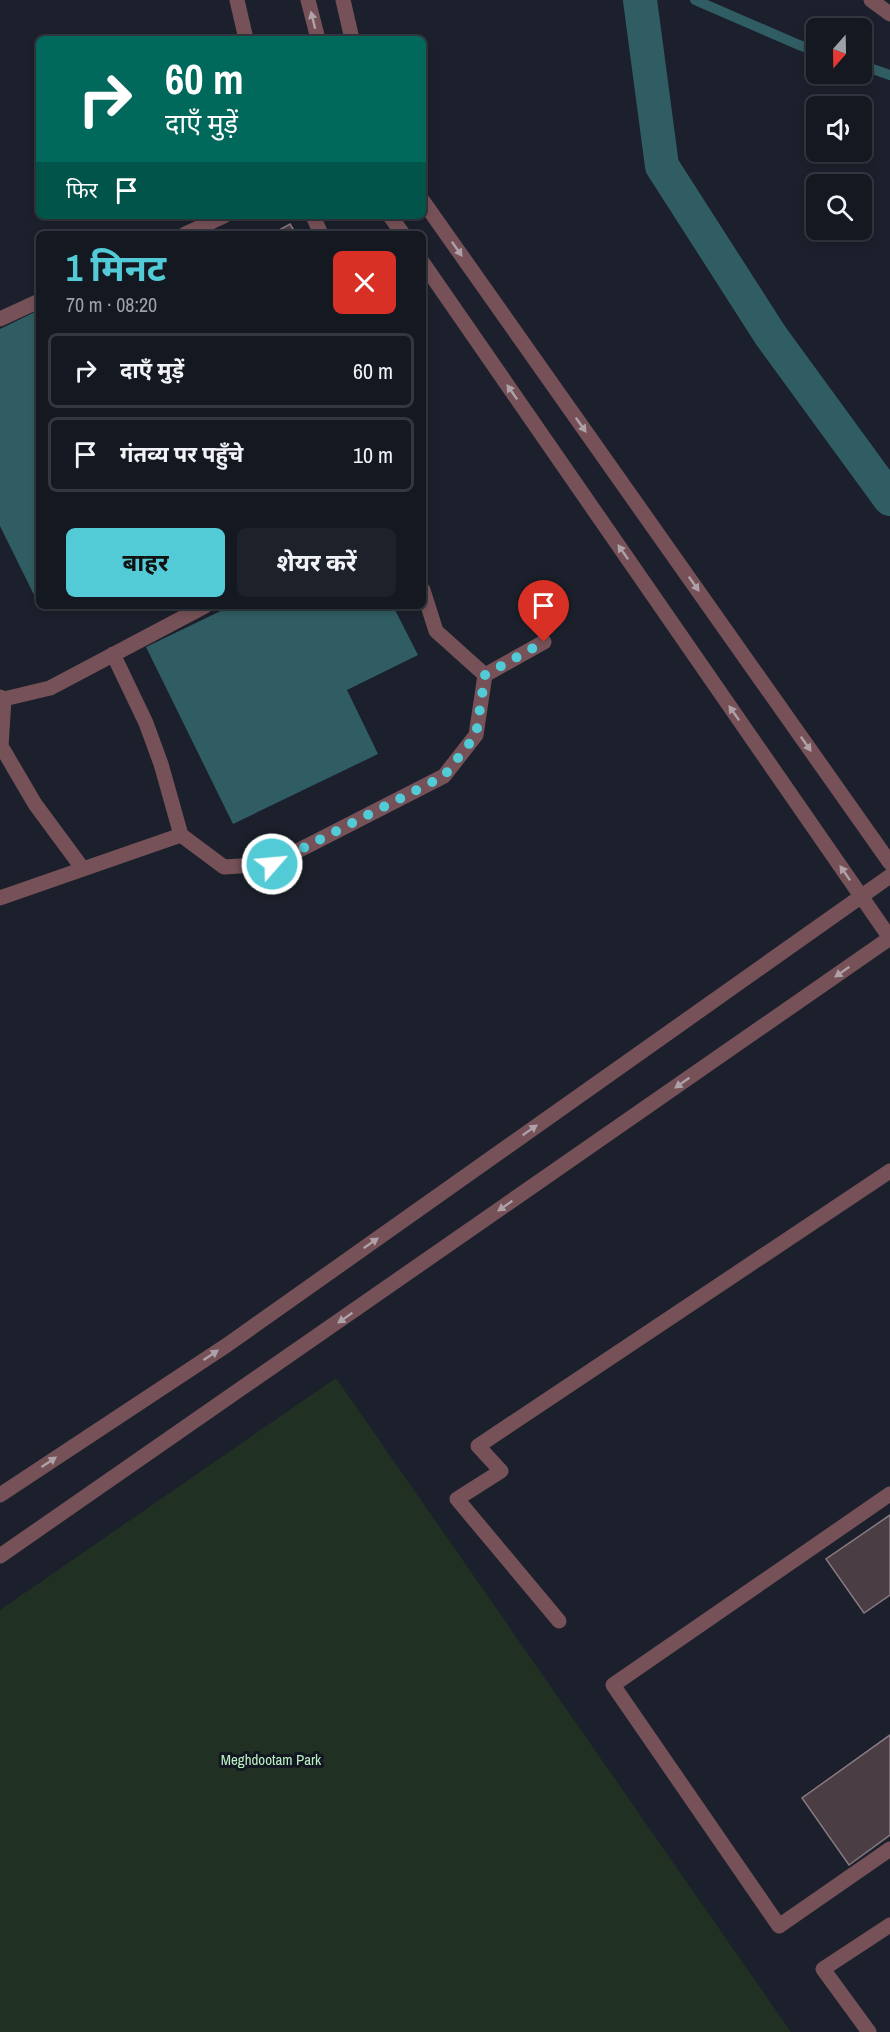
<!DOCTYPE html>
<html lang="hi">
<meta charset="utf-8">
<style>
body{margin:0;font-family:"Archivo Narrow","Noto Sans Devanagari",sans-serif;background:#1d212a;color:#f1f3f6;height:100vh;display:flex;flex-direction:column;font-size:22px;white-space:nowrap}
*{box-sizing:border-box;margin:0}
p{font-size:20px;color:#9da0a5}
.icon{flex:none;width:33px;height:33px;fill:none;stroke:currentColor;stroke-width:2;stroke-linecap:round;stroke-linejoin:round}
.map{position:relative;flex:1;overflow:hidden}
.drawer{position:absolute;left:36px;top:231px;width:390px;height:378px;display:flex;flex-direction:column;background:#141821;border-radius:9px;box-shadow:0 3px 9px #0003,0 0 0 2px #33373f}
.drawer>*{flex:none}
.guide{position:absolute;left:36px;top:36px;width:390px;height:183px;border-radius:9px;box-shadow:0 3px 9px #0003,0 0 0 2px #33373f;background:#00695c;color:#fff;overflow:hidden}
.needle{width:39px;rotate:200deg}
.tools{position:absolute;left:806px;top:18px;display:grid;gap:12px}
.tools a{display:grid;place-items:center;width:66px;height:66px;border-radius:9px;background:#141821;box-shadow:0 3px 9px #0003,0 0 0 2px #33373f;font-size:30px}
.pin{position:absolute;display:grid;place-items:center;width:51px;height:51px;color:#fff;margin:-62px -26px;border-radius:50% 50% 50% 0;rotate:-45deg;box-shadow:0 0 6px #0007}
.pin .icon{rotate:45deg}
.me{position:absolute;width:66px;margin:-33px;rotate:63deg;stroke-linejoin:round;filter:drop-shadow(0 0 4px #0008)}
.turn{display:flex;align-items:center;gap:21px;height:126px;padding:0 30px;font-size:27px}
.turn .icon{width:78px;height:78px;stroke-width:2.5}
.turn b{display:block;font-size:42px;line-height:51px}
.then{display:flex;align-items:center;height:57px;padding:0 30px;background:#0003;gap:12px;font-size:22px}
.round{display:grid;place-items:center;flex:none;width:63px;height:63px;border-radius:9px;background:#1d212a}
.headline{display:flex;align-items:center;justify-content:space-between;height:102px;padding:0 30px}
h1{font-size:36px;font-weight:700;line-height:45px;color:#52cbd7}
.primary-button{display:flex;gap:12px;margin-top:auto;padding:12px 30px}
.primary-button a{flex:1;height:69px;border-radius:9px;background:#52cbd7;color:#111;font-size:24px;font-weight:700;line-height:69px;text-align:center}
.primary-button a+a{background:#1d212a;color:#f1f3f6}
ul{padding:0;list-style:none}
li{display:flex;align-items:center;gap:18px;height:75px;margin:0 12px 9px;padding:0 18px;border:3px solid #33373f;border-radius:9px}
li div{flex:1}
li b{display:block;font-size:22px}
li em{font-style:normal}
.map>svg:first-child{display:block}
.green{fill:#203022}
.water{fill:#305d63}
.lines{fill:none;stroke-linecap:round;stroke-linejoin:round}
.stream{stroke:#305d63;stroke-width:10}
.canal{stroke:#305d63;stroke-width:34}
.building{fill:#4b3d44;stroke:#897981;stroke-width:1.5}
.lane{stroke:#765258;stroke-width:15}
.street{stroke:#765258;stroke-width:15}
.oneway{fill:#afa1a8}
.route{stroke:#52cbd7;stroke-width:10;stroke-dasharray:0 18}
.labels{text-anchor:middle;stroke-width:6;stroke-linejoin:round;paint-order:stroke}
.park-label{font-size:15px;fill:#bbeec1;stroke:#121722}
</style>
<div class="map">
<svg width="890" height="2032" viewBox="0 0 890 2032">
<rect width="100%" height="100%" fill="#1b202c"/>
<path class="green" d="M336 1378 791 2032H0V1610Z"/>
<path class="water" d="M39 310V605L0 526V329Z
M231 606H393L418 655 347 690 378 754 233 824 146 647Z"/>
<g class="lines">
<path class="stream" d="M695 0 799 45 816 51
M861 65 890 75"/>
<path class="canal" d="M640 0 662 166 771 336 890 499"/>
</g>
<path class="building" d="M290 224 296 234H272Z
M890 1515V1595L864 1613 826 1559Z
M890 1735V1835L849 1865 802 1798Z"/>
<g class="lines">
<path class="lane" d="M237 0 246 39
M313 216 321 234
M185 234 224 216
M0 319 39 301
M423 590 436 631 485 675
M113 654 146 723 161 764 181 835
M0 697 4 699 50 688 205 606
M4 699 1 746 35 804 83 869
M0 898 181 835 224 867 272 864 444 776 476 735 485 675 544 642"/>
<path class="street" d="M308 0 318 39
M343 0 352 39
M871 0 890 14
M423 201 890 863
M390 216 403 234
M423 263 890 938
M890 1494 613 1685 779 1926 890 1849
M0 1495 227 1345 890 876
M0 1556 890 938
M559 1621 457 1499 501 1471 478 1446 890 1171
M869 2032 823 1969 890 1925"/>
</g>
<defs><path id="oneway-solid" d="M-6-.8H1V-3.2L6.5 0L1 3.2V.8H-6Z" transform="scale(1.5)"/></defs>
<g class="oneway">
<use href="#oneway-solid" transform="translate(313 20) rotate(-104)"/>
<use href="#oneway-solid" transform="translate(457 249) rotate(55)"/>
<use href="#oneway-solid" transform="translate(512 392) rotate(-125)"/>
<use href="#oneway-solid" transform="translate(581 425) rotate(55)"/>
<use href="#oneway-solid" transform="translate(623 552) rotate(-125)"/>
<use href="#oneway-solid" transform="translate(694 584) rotate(55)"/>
<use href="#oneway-solid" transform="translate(734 713) rotate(-125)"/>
<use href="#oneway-solid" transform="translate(806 744) rotate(55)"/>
<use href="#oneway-solid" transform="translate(845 873) rotate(-125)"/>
<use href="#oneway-solid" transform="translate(842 972) rotate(145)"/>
<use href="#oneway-solid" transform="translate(682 1083) rotate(145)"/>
<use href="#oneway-solid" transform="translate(530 1130) rotate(-35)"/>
<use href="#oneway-solid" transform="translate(505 1206) rotate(145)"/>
<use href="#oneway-solid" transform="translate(371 1243) rotate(-35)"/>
<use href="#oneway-solid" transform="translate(345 1318) rotate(145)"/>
<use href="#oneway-solid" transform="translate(211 1355) rotate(-34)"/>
<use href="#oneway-solid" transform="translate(49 1462) rotate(-34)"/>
</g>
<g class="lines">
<path class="route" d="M272 864 444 776 476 735 485 675 544 642"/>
</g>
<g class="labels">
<g class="park-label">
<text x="271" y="1765">Meghdootam Park</text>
</g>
</g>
</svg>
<div class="tools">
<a><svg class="needle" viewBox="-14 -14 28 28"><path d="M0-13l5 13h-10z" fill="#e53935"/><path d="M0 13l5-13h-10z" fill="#9da0a5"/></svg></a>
<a><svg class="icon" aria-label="sound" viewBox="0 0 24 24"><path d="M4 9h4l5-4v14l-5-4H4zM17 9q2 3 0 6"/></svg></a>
<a><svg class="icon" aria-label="search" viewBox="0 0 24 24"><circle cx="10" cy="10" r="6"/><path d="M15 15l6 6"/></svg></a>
</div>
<div class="pin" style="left:544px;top:642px;background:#d93025"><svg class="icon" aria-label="arrive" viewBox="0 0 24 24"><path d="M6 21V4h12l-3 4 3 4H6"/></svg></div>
<svg class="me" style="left:272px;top:864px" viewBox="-20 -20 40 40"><circle r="17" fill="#52cbd7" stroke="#fff" stroke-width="3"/><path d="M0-11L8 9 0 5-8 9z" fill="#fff"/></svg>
<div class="guide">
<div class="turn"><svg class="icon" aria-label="right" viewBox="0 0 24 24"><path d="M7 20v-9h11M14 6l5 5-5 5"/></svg><div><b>60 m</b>दाएँ मुड़ें</div></div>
<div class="then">फिर<svg class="icon" aria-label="arrive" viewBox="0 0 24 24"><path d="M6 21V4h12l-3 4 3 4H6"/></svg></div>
</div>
<section class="drawer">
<div class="headline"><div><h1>1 मिनट</h1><p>70 m · 08:20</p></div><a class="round" style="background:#d93025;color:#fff"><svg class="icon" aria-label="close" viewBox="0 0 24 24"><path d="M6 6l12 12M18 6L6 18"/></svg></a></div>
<ul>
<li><svg class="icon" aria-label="right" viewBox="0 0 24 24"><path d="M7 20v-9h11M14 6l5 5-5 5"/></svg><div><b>दाएँ मुड़ें</b></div><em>60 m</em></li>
<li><svg class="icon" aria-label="arrive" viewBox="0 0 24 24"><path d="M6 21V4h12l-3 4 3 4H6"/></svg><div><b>गंतव्य पर पहुँचे</b></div><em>10 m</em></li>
</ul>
<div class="primary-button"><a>बाहर</a><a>शेयर करें</a></div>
</section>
</div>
